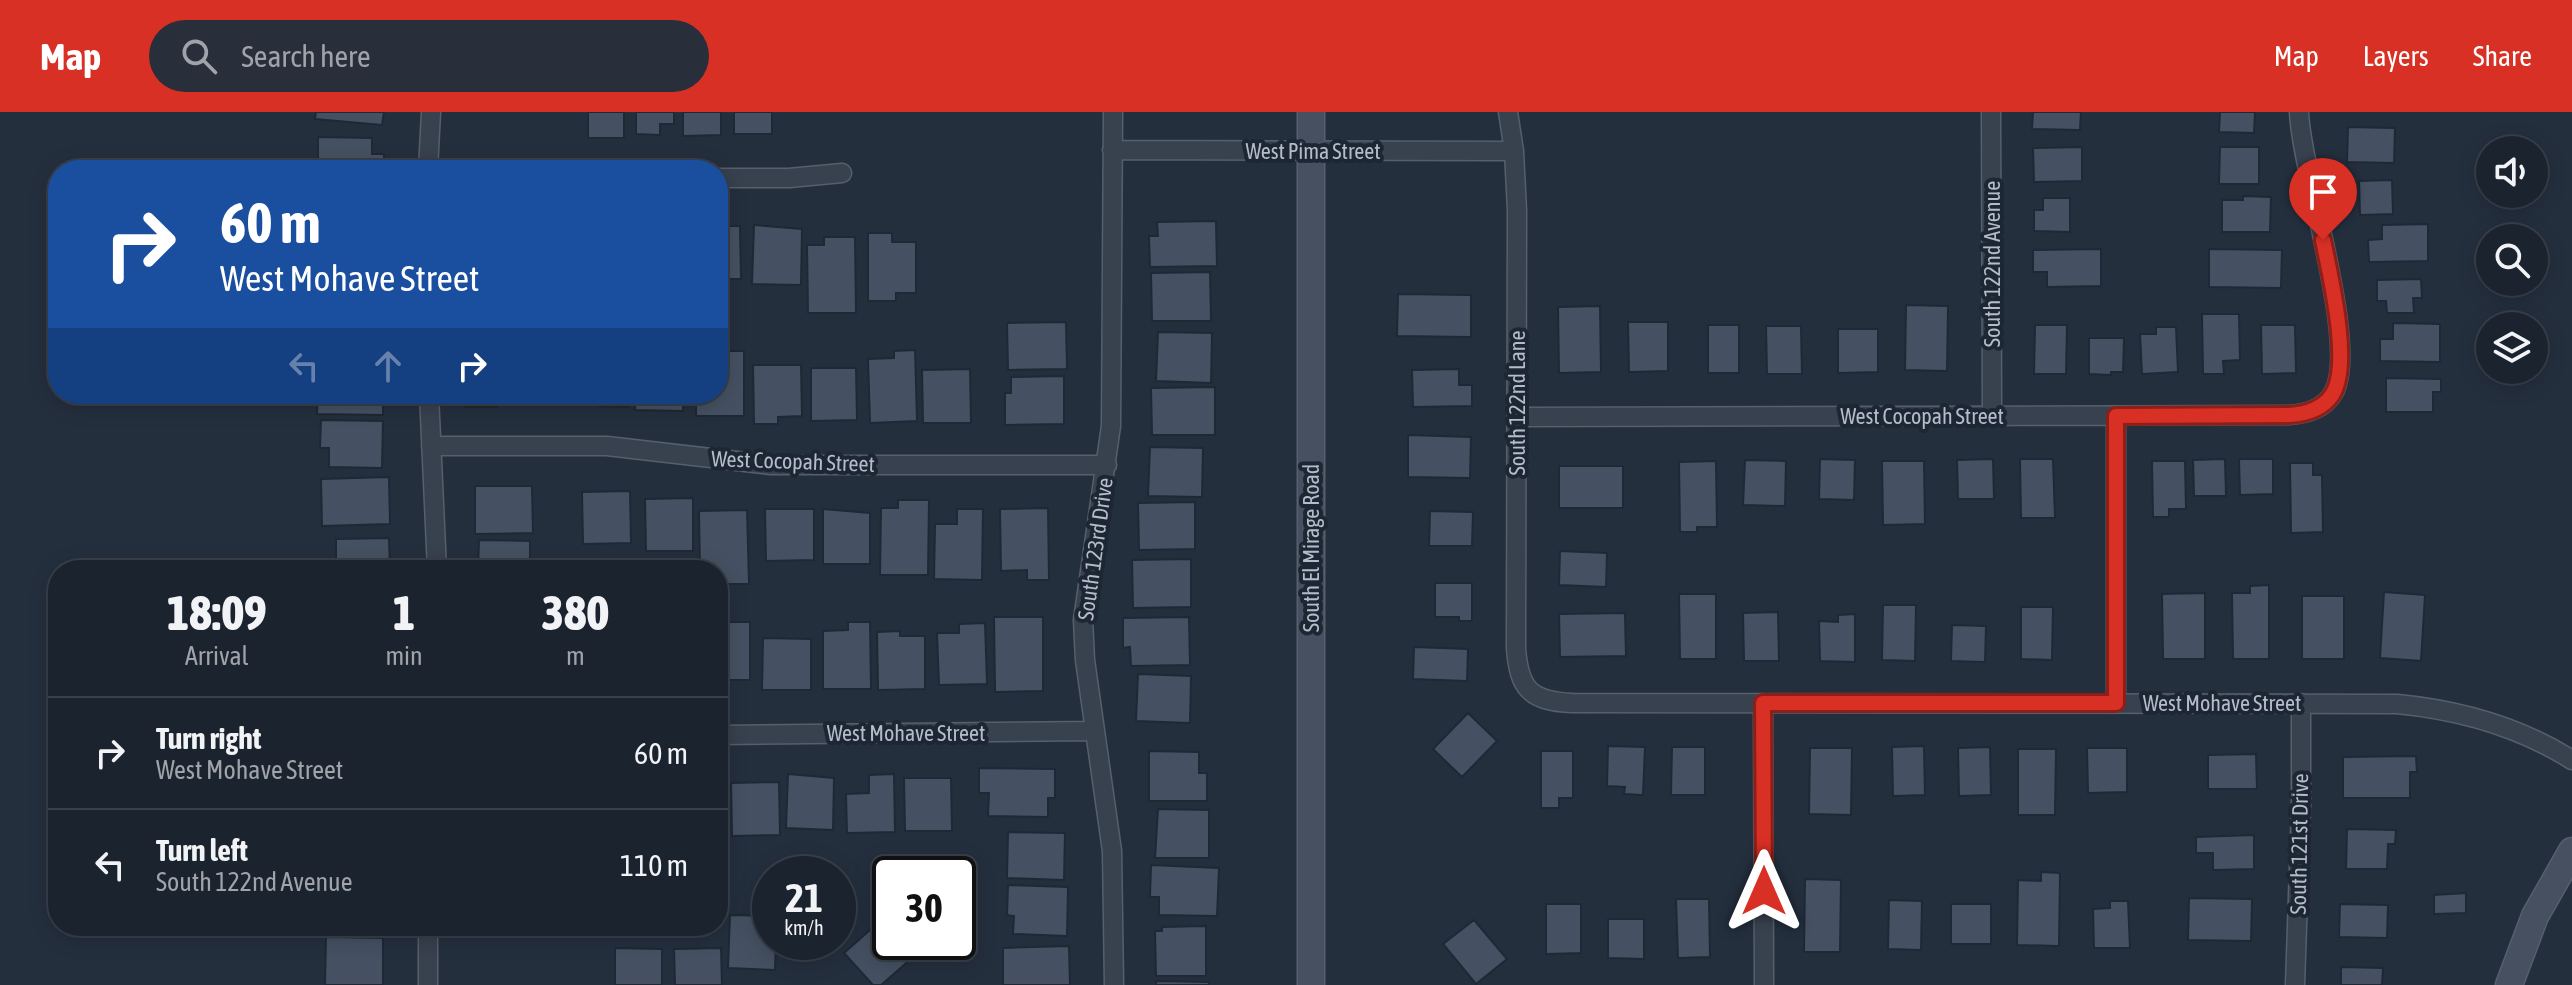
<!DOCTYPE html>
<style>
body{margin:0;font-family:"Asap Condensed",sans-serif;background:#282f3a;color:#f1f3f6;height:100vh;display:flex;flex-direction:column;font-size:30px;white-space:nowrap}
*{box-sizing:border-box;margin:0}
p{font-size:26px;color:#a0a4aa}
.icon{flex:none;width:44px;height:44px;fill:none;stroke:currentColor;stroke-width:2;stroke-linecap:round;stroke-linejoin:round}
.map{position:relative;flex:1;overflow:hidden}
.sheet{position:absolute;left:48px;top:448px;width:680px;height:376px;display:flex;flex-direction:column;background:#1b232e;border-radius:32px;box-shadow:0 4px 20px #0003,0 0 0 2px #39404a}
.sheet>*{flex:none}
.hud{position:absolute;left:48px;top:48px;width:680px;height:244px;border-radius:32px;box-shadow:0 4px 20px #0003,0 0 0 2px #39404a;background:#1a4fa0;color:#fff;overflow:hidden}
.buttons{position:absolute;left:2476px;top:24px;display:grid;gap:16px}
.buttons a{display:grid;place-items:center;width:72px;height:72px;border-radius:50%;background:#1b232e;box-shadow:0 4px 20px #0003,0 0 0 2px #39404a;font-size:40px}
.speed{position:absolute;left:752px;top:744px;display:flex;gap:16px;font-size:40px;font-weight:700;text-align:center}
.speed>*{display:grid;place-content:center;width:104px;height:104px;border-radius:50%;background:#1b232e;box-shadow:0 4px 20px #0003,0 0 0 2px #39404a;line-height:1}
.speed small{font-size:20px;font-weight:400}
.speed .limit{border:4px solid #111;border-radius:12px;background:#fff;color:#111}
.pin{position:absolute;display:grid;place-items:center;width:68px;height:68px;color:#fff;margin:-82px -34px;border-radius:50% 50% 50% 0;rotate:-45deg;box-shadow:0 0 8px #0007}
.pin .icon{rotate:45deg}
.me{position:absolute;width:88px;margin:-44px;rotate:0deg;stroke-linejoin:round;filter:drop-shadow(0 0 6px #0008)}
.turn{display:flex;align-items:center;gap:28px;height:168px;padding:0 40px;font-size:36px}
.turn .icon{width:104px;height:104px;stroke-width:2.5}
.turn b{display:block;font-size:56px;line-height:68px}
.lanes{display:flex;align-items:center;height:76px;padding:0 40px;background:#0003;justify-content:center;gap:40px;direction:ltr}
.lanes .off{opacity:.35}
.eta{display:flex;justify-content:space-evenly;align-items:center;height:136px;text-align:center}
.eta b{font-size:48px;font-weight:800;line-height:56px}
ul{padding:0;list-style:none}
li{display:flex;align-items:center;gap:24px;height:112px;padding:0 40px;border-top:2px solid #39404a}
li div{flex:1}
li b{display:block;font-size:30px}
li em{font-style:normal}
header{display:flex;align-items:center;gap:48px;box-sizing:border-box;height:112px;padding:0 40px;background:#d93025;color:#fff}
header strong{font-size:38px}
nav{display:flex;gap:44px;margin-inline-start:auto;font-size:28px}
.search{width:560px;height:72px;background:#282f3a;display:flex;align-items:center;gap:20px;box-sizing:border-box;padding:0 28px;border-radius:44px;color:#a0a4aa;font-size:30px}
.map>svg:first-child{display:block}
.building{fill:#455162;stroke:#1f2835;stroke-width:2}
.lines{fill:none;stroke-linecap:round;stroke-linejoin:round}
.street-casing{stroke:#565f6c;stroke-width:21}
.secondary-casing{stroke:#565f6c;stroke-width:29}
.street{stroke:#38414e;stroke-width:18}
.secondary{stroke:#465061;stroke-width:26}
.route-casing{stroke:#8d1f18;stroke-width:20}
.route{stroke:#d93025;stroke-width:14}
.labels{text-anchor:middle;stroke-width:8;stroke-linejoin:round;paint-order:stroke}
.street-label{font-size:22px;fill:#b4bcc9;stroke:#1d2633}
</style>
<header>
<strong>Map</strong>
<div class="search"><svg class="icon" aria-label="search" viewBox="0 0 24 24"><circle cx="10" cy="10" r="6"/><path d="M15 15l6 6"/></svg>Search here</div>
<nav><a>Map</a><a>Layers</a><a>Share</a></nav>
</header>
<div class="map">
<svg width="2572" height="873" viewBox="0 0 2572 873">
<rect width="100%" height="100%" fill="#242f3e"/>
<path class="building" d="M316 0H384L382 13 315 7Z
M588 0H624V26H588Z
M636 0H674V12H660V23L636 22Z
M683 0H721V23L683 24Z
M734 0H772V22H734Z
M2033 0H2081L2080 18 2032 17Z
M2220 0H2255L2254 21 2219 20Z
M2348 15 2395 16 2394 51 2347 50Z
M318 25 372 26V42H384V58H318Z
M2082 35V69L2034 70 2033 36Z
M2220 35H2259V72H2219Z
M2392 68 2393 102 2360 103 2359 69Z
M2243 84 2271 85 2270 120H2222V88H2243Z
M2043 86H2070V120L2034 119V98H2043Z
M1216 109 1217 154 1150 155 1149 124H1158L1157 110Z
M718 110H724V114H740L741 167H718Z
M2428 112V149L2369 150 2368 128 2382 127V113Z
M754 113 802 117 801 173 752 172Z
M868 121H892V130H916V181H896V189H868Z
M824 125H855L856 201H808L807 133H824Z
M2101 137V174L2047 175V160H2033V138Z
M2209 137 2282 138 2281 176 2209 175Z
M1210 160 1211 209H1152L1151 161Z
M2421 167 2422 186H2413L2414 201H2387L2386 189H2377V168Z
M1398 182 1471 183V225L1397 224Z
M1906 193 1948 194 1947 259 1905 258Z
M1600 194 1601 260 1559 261 1558 195Z
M2202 202H2239L2240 248 2223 249 2224 262H2203Z
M1066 210 1067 257 1008 258 1007 211Z
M1628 210H1668V259L1629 260Z
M2393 211 2440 212V250L2380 249V227H2393Z
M1708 213H1739V261H1708Z
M2035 213H2067L2066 262H2034Z
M2261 213H2295L2296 261 2262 262Z
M1766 214H1801L1802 262H1767Z
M2156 215H2176L2178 260 2142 262 2140 222H2156Z
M1838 217H1878V260L1838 261Z
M1158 220 1212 221 1211 271 1156 269Z
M2089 226H2124L2123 260H2111V263L2089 262Z
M718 231 720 239H744V304H696V282H718Z
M915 238 917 309 870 311 868 247 894 246V239Z
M753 253H801L802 304 778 305V312H754Z
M811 256H856L857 308 811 309Z
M970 257 971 311H923L922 258Z
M1459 257V273H1472V294L1413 295 1412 258Z
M1064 264V312L1005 313V281H1011V265Z
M2386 266 2441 267V280H2433V300H2386Z
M1215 275V323H1152L1151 276Z
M318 282H383V303L317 302Z
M466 282H514V288L497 287V295H465Z
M521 282H569V290L521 291Z
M581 282H628V295L599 294V287L580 286Z
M636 282H683V299L635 298Z
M321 308 383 309 382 356 329 355V336H320Z
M1408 323 1471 325 1470 366 1408 365Z
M1150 335 1203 336 1202 385 1148 384Z
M1820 347 1855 348 1854 388 1819 387Z
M1993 347 1994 387H1958L1957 348Z
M2020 347H2053L2055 406H2021Z
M2225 347 2226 384H2194L2193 348Z
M2239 347H2273V382L2240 383Z
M1745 348 1786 349 1785 394 1743 393Z
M1716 349 1717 415H1697V420H1680L1679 350Z
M1882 349H1924L1925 412 1883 413Z
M2152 349H2185L2186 397H2169V405H2153Z
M2290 351H2313V363H2322L2323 420 2291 421Z
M1559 354H1623V396H1559Z
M389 365 390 412 322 414 321 367Z
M475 374H532L533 421 475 422Z
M630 379 631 431 583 432 582 380Z
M693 386V439H646L645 387Z
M898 388H929L928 463H880L881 396H898Z
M1195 390V437L1139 438 1138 391Z
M1048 396 1049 468H1027V458L1001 459 1000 397Z
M765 397H814V448L766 449Z
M823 397 870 401V452H823Z
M957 397H983L982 468 934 467 935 412H957Z
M747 398 749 472H718V458H700L699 399Z
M1430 399 1473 400 1472 434H1429Z
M389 426 390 458H336V427Z
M479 428 530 429V458H478Z
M1560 439 1607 441 1606 475 1559 473Z
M1191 447V495L1133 496 1132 448Z
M1435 471H1472V509H1459V505H1435Z
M2269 473V547H2233L2232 481H2250V474Z
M2384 480 2425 483 2421 549 2380 546Z
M2205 481V547H2163L2162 482Z
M1679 482H1716V547H1680Z
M2302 484H2344V547H2302Z
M1883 493H1916L1915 549 1882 548Z
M2021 495H2053L2052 548 2021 547Z
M1778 500 1779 549H1744L1743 501Z
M1625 501 1626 544 1560 545 1559 502Z
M1855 502V550L1820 549 1819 509 1838 510V503Z
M994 505H1043V579L995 580Z
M1189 505 1190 553 1131 554 1130 535 1123 536V506Z
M718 510H750V568H728V577L718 578Z
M848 510H870L871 577H823V519L848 518Z
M985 511 987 572 939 573 937 521H959V512Z
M1952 513 1986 514 1985 550 1951 549Z
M900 519V524H925V577L878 578 877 520Z
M763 526 811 527V578H762Z
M1414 535 1468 537 1467 569 1413 567Z
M1138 562 1191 564 1190 611 1136 609Z
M1468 601 1497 629 1462 665 1433 637Z
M1608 634 1645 635 1643 683 1624 682 1625 675 1607 674Z
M1924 634 1925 683 1893 684 1892 635Z
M1672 635H1705V683H1671Z
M1990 635 1991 683 1959 684 1958 636Z
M1810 636H1852L1851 703 1809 702Z
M2087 636H2127V680L2088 681Z
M2018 637H2056L2055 703H2018Z
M1149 639 1199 640V661H1207V689H1149Z
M1541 639H1573V686H1559V696H1541Z
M2256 642 2257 677H2208V643Z
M2416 644 2417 660H2410V686H2343V645Z
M979 656 1055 657V686H1048V705L988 704 989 681H979Z
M788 662 834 666 833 718 786 716Z
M894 662 895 720 847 721 846 682 869 681V663Z
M904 666H951L952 719H905Z
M779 670 780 723 732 724 731 671Z
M1158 697 1209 698V746H1155Z
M2347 717 2396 718 2395 732H2388L2387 757H2346Z
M1008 720 1065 721 1064 768 1007 766Z
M2254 723V757L2213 758V741H2196V725Z
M1151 753 1219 756 1217 804 1159 803V785H1150Z
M2041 760 2060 761 2059 834 2017 833 2018 768 2041 769Z
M1805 767 1841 768 1840 840H1804Z
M1008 773 1068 775 1067 824 1013 822 1014 804 1007 803Z
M2466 781V801L2434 802V783Z
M2189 786 2252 787 2251 829 2188 828Z
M1676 787H1709L1710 845 1678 846Z
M1889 788 1922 789 1921 838 1888 837Z
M2110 789H2128L2130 836H2094L2093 797 2110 796Z
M1546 792H1581V841L1546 842Z
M1951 792H1991V832H1951Z
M2340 792 2388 793 2387 826 2339 825Z
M730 803 770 804V830H776L775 858 728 856Z
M887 803 890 807V830H911L919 840 881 873H873L844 841Z
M1608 807H1644V847L1608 846Z
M1474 808 1507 847 1476 872 1443 832Z
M311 814H380V819L311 820Z
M1206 814V864H1156L1155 819H1162V815Z
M326 825 383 826V873H325Z
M790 830H837V833H815V845H790Z
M1069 834 1070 873H1003V836Z
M615 836 662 837V873H615Z
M721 836 722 873H675L674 837Z
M2341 855 2383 856 2382 873H2341Z
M1156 869 1209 870V873H1156Z"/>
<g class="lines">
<g class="street-casing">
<path id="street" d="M1113 0 1111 314 1083 508 1085 548 1112 739 1114 873
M1508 0 1514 39 1517 99 1516 536C1519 577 1530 589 1572 591L2397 592C2460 598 2518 614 2572 648
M1991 0 1992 304
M1112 38 1514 39
M428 58 431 0
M718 66H789L842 61
M429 282 437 458
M1517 305 2289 303C2305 302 2322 298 2332 283 2362 240 2301 60 2299 0
M431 334H607L771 353H1107
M1763 591 1764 873
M2116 591V304
M718 623 1095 619
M428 873V814
M2295 873 2301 696V591"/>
</g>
<g class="secondary-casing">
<path id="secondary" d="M1311 0V873
M2509 873 2535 804 2572 739"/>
</g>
<use href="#street" class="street"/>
<use href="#secondary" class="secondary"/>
</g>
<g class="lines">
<g class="route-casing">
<path id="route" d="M1764 779 1763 591H2116V304L2289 303C2305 302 2322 298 2332 283 2352 253 2330 163 2323 128"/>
</g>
<use href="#route" class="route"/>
</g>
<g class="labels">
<g class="street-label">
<text x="1313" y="47">West Pima Street</text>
<text transform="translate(1992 152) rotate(-90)" y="8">South 122nd Avenue</text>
<text transform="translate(1517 291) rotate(-90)" y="8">South 122nd Lane</text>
<text x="1922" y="312">West Cocopah Street</text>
<text transform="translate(793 349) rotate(2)" y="8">West Cocopah Street</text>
<text transform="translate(1311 436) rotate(-90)" y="8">South El Mirage Road</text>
<text transform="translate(1095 437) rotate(-82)" y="8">South 123rd Drive</text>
<text x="2222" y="599">West Mohave Street</text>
<text x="906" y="629">West Mohave Street</text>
<text transform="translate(2299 732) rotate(-89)" y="8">South 121st Drive</text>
</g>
</g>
</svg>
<div class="buttons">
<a><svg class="icon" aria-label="sound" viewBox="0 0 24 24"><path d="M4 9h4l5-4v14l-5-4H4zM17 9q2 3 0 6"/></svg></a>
<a><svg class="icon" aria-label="search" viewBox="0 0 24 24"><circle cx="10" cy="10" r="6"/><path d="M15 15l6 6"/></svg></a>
<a><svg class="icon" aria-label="layers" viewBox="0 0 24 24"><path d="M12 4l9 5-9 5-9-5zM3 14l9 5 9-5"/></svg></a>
</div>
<div class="speed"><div>21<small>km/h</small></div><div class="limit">30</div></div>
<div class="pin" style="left:2323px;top:128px;background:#d93025"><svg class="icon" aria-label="arrive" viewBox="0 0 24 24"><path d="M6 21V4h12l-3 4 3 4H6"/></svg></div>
<svg class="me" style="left:1764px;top:779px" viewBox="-20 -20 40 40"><path d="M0-17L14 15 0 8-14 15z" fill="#d93025" stroke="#fff" stroke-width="4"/></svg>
<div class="hud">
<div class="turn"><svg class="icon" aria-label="right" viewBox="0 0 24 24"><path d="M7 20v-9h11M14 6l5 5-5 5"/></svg><div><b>60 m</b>West Mohave Street</div></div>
<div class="lanes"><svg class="icon off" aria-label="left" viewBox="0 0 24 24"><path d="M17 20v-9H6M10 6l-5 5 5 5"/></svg><svg class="icon off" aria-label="ahead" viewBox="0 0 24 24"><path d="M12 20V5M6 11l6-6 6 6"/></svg><svg class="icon" aria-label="right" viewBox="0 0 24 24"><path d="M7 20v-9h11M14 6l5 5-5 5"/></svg></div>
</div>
<section class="sheet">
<div class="eta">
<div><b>18:09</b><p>Arrival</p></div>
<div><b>1</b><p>min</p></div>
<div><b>380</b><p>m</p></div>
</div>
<ul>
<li><svg class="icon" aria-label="right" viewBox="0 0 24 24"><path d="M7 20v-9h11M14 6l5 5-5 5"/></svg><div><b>Turn right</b><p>West Mohave Street</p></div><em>60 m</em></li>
<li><svg class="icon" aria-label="left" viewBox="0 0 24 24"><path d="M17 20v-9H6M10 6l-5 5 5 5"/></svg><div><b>Turn left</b><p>South 122nd Avenue</p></div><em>110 m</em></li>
</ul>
</section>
</div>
